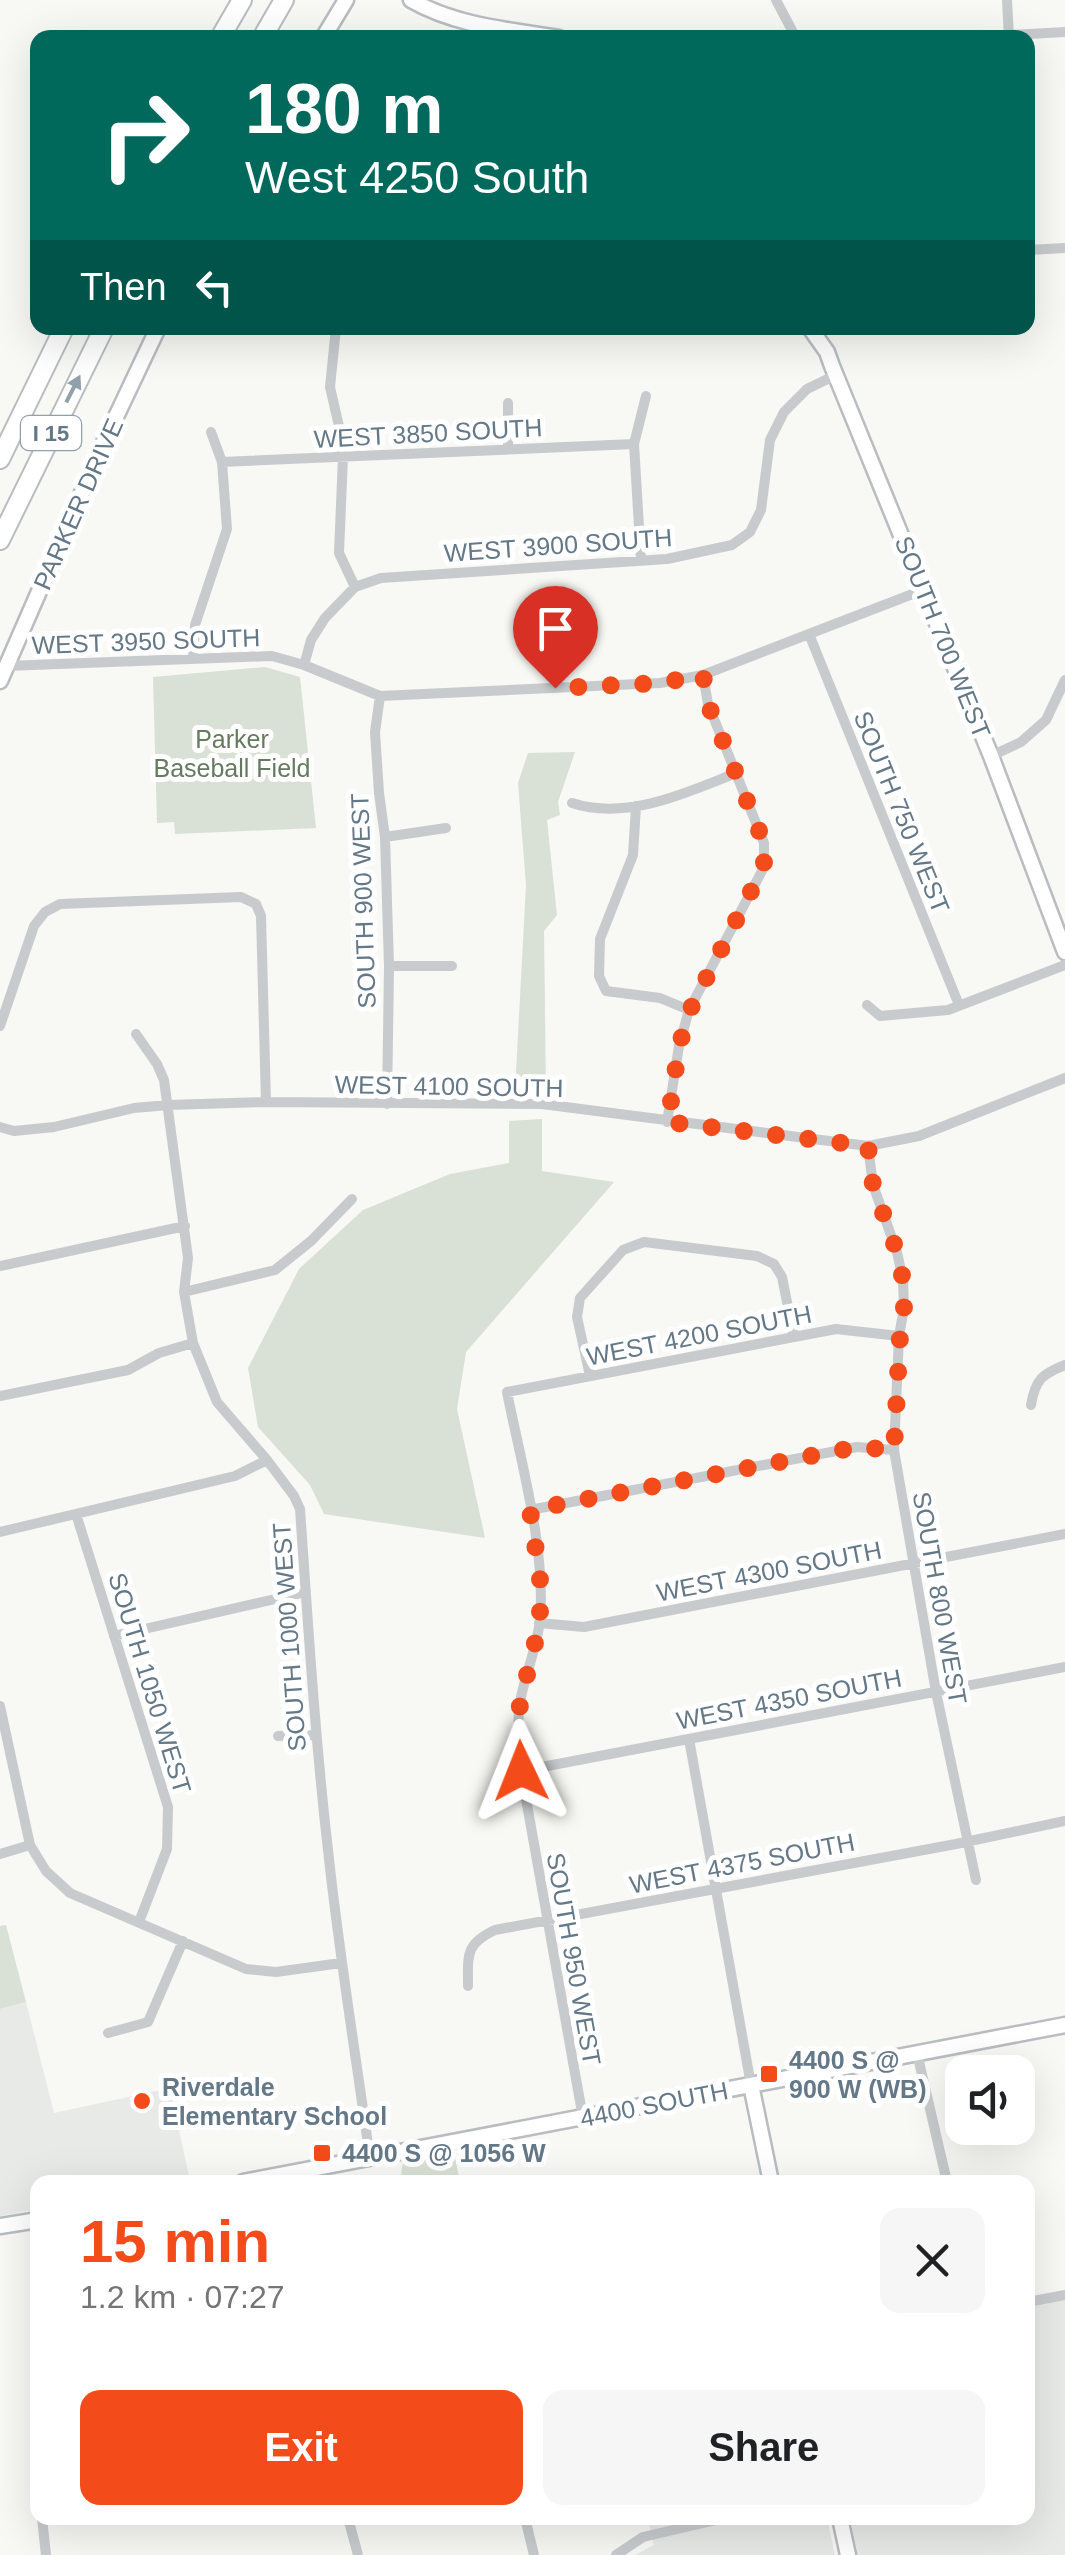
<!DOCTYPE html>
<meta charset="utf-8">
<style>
body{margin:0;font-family:Arial,sans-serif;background:#f6f6f6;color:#202124;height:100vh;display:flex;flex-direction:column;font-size:38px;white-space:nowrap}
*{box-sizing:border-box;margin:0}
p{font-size:32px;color:#757577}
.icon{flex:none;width:55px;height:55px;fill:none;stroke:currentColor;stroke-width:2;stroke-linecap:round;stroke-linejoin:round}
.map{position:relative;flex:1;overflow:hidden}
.side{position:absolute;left:30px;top:2175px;width:1005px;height:350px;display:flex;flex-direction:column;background:#fff;border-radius:20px;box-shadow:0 10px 40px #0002}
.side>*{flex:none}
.banner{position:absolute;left:30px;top:30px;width:1005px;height:305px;border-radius:20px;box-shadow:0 10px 40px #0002;background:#00695c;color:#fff;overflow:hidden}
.fabs{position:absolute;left:945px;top:2055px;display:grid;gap:20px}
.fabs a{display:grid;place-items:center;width:90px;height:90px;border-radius:20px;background:#fff;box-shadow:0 10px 40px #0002;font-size:50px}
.pin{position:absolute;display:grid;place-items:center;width:85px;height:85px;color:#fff;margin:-102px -42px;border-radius:50% 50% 50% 0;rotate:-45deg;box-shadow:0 0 10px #0007}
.pin .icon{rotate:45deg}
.me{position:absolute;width:110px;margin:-55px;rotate:358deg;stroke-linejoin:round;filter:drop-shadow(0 0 8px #0008)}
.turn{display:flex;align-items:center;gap:35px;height:210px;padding:0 50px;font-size:45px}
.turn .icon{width:130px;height:130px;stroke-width:2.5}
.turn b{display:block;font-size:70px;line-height:85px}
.then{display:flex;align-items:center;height:95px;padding:0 50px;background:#0003;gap:20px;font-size:38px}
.round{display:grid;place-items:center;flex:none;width:105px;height:105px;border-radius:20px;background:#f6f6f6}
.summary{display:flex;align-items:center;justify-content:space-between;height:170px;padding:0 50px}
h1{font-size:60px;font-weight:800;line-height:75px;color:#f34b19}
.button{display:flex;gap:20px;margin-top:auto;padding:20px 50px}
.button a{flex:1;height:115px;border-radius:20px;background:#f34b19;color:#fff;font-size:40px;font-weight:800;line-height:115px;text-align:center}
.button a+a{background:#f6f6f6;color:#202124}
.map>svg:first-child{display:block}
.built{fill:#e8eae8}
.green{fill:#d9e0d5}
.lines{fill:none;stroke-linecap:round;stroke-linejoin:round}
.secondary-casing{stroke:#b7bdc1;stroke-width:19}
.highway-casing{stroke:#b9bdc0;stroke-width:22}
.street{stroke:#c7cbce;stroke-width:10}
.secondary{stroke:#fff;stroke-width:14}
.highway{stroke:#fff;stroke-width:18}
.oneway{fill:#92a0ac}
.route{stroke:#f34b19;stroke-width:18;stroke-dasharray:0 32.4}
.poi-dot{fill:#f34b19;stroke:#fff;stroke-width:4}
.labels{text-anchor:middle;stroke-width:10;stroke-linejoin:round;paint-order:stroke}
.shield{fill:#fff;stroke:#92a0ac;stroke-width:2.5}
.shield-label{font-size:22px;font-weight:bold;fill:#647888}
.street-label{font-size:25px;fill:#647888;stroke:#fff}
.park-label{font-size:25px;fill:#657a5f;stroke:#fff}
.poi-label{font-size:25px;font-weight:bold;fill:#647888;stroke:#fff;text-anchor:start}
</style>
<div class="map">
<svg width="1065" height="2555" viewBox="0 0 1065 2555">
<rect width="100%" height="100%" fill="#f8f8f4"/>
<path class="built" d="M26 2002 54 2113 170 2088 190 2181 38 2182 37 2209 0 2216V2009Z
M1065 2291V2555H858L850 2518H1028V2298Z
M648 2518H827L835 2555H635L654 2545Z"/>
<path class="green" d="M265 667 300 677 316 828 175 834 174 822 157 823 153 677Z
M575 752 558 802 560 815 547 820 557 915 544 931 546 1092 515 1091 526 885 518 783 528 753Z
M542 1119V1171L614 1182 466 1352 457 1409 485 1538 324 1514 310 1485 258 1427 248 1368 299 1269 363 1210 450 1174 509 1163V1121Z
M6 1925 26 2002 0 2009V1926Z
M454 2152 460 2182H400L403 2162Z"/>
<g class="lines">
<g class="secondary-casing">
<path id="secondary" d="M411 0C456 26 510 30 559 38
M323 38 346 0
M810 328 827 352 832 366 991 756 1065 952
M0 681 105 440 158 328
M751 2085 771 2182
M243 2182 1065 2025
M0 2226 38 2220
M840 2518 848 2555"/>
</g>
<g class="highway-casing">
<path id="highway" d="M220 38 242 0
M262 38 284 0
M0 459 64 328
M0 540 104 328"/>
</g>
<path class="street" d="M776 0 796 38
M1007 0 1009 38
M954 38 1065 32
M1028 250 1065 248
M508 403V449
M222 462 634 444
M641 560 634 444 646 396
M355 587 381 578 667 559 732 545 750 532 761 510 770 440 784 412 807 389 836 375
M809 634 959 1005
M193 659 195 625 227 529 222 462 211 432
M304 665 311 640 325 618 355 587 339 553 343 457 341 435 330 387 336 328
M6 666 272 656 304 665 380 696 660 683 703 675 923 590
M380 696 375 732 379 793 385 837 389 966 387 1104
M991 756 1021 742 1046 720 1065 680
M572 803C626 821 686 793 736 773
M636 806 633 855 600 939 599 976 606 991 660 998 689 1010
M385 837 446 828
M389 966H452
M867 1005 880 1016 948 1010 1065 965
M0 1026 34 926 45 912 60 904 241 897 256 904 261 916 266 1102
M136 1034 157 1064 164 1080 188 1258 184 1292 193 1343 217 1402 267 1460 294 1496 300 1509C308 1623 315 1737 328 1850 339 1954 356 2056 370 2159
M667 1122 679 1046 689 1010 764 867V843L708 704 703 675
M0 1127 14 1131 54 1127 134 1108 168 1105 266 1102 542 1104 868 1146 919 1136 1065 1078
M868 1146 873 1185 897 1252 903 1280 904 1308 899 1336 894 1450 936 1692 976 1880
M0 1266 185 1226
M184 1292 275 1270 311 1241 352 1199
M590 1376 577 1317 580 1298 623 1250 644 1242 757 1256 774 1264 782 1277 794 1337
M0 1396 128 1370 159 1353 193 1343
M1031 1405C1035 1380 1042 1374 1065 1365
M530 1510 857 1447 894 1450
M76 1514 168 1807 167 1849 139 1922
M0 1532 235 1476 267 1460
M539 1623 584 1627 1065 1534
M114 1636 306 1592
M0 1706 30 1845 46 1871 70 1893 246 1969 276 1972 341 1963
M278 1736 316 1735
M689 1739 751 2085
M521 1771 1065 1667
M0 1854 30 1845
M468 1986C468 1955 465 1944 495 1930L956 1844 1065 1821
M108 2033 148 2022 183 1941
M917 2053 947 2182
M583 2118 521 1771C518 1748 517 1725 520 1702 525 1674 537 1648 540 1620 546 1549 521 1463 507 1392L836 1329 899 1336
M1028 2302 1065 2295
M42 2518 46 2555
M348 2518 358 2555
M525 2518 534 2555
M616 2555 643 2537 725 2518"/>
<use href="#secondary" class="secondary"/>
<use href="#highway" class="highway"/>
</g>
<defs><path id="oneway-solid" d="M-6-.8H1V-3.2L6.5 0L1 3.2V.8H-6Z" transform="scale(2.5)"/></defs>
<use class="oneway" href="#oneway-solid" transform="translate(73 389) rotate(-63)"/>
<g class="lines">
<path class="route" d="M521 1771 518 1742 520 1703 540 1623V1578L530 1510 857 1447 894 1450 900 1336 904 1308 903 1280 897 1252 873 1185 868 1146 668 1122 679 1046 690 1010 764 866V843L708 704 703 675 660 683 555 688"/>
</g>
<g class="poi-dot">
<rect x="759" y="2064" width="20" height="20" rx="5"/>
<circle cx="142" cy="2101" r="10"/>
<rect x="312" y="2143" width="20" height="20" rx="5"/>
</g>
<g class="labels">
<rect class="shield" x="21" y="416" width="60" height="34" rx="8"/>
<g class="shield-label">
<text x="51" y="441">I 15</text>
</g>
<g class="street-label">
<text transform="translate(428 433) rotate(-3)" y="9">WEST 3850 SOUTH</text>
<text transform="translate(78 504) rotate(-66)" y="9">PARKER DRIVE</text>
<text transform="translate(558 545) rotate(-4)" y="9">WEST 3900 SOUTH</text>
<text transform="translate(943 637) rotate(68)" y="9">SOUTH 700 WEST</text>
<text transform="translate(146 641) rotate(-2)" y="9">WEST 3950 SOUTH</text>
<text transform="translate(902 812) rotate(68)" y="9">SOUTH 750 WEST</text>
<text transform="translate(363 901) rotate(-92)" y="9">SOUTH 900 WEST</text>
<text transform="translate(449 1086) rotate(1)" y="9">WEST 4100 SOUTH</text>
<text transform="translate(699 1335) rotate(-11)" y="9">WEST 4200 SOUTH</text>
<text transform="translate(769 1571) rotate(-11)" y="9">WEST 4300 SOUTH</text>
<text transform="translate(940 1598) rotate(80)" y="9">SOUTH 800 WEST</text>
<text transform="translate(289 1637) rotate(-94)" y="9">SOUTH 1000 WEST</text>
<text transform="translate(150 1683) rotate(73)" y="9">SOUTH 1050 WEST</text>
<text transform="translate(789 1699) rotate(-11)" y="9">WEST 4350 SOUTH</text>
<text transform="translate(742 1863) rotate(-11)" y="9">WEST 4375 SOUTH</text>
<text transform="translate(574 1959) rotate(80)" y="9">SOUTH 950 WEST</text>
<text transform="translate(654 2104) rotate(-11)" y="9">4400 SOUTH</text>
</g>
<g class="park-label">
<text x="232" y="748">Parker<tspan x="232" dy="29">Baseball Field</tspan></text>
</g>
<g class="poi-label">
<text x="789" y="2069">4400 S @<tspan x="789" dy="29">900 W (WB)</tspan></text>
<text x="162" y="2096">Riverdale<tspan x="162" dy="29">Elementary School</tspan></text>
<text x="342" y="2162">4400 S @ 1056 W</text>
</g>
</g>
</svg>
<div class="fabs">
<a><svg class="icon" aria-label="sound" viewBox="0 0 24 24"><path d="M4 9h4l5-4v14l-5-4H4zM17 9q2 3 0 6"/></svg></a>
</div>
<div class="pin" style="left:555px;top:688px;background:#d93025"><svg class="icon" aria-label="arrive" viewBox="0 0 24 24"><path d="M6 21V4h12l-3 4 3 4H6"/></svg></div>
<svg class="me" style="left:521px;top:1771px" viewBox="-20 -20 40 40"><path d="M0-17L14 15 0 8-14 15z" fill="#f34b19" stroke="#fff" stroke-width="4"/></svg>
<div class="banner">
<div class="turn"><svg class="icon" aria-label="right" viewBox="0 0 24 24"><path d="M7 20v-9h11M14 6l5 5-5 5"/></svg><div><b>180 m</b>West 4250 South</div></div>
<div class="then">Then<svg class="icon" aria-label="left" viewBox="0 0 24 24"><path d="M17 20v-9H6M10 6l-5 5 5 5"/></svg></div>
</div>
<section class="side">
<div class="summary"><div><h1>15 min</h1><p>1.2 km · 07:27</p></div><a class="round"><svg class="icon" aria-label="close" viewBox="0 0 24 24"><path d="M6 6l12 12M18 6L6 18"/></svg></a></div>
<div class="button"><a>Exit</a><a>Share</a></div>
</section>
</div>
